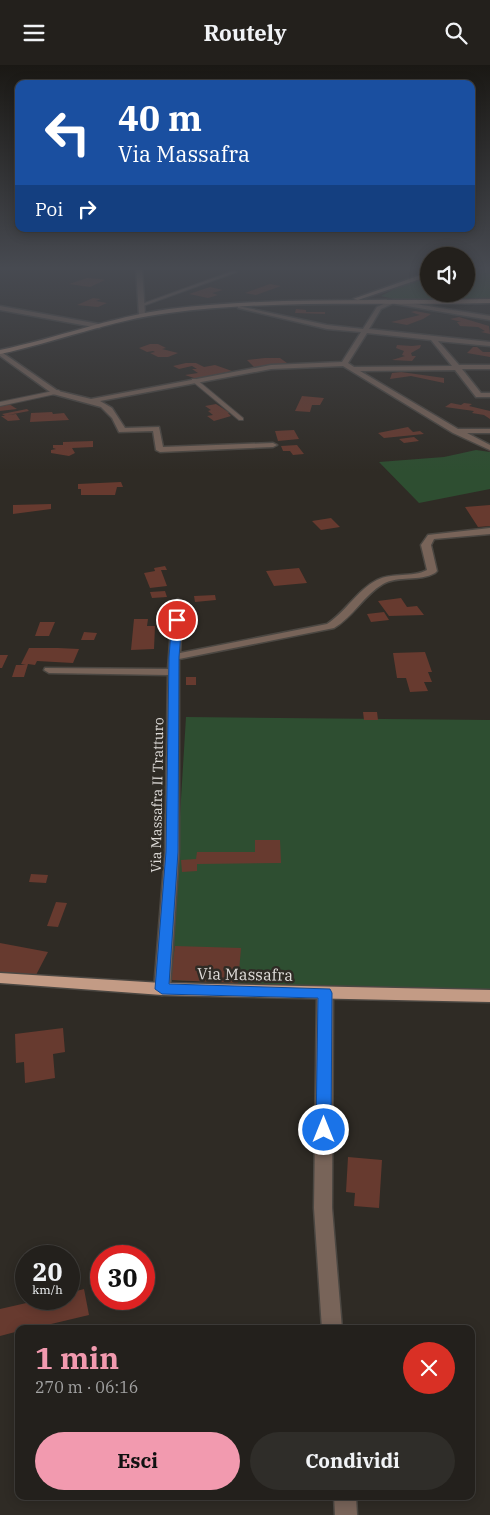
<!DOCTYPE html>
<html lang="it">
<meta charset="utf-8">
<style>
body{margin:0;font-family:"IBM Plex Serif",serif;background:#2f2d29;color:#f1f3f6;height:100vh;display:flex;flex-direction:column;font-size:19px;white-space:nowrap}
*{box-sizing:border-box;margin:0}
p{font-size:16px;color:#a3a3a3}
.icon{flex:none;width:28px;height:28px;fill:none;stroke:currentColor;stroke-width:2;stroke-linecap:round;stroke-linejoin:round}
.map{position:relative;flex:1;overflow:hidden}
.details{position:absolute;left:15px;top:1260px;width:460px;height:175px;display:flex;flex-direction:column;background:#23201c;border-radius:10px;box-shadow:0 2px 12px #0003,0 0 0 1px #403e3b}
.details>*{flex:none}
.guide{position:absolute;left:15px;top:15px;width:460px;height:152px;border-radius:10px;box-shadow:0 2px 12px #0003,0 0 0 1px #403e3b;background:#1a4fa0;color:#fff;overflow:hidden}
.fabs{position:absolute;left:420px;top:182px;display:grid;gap:10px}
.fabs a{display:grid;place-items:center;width:55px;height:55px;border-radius:50%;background:#23201c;box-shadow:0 2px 12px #0003,0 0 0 1px #403e3b;font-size:25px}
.speed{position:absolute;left:15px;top:1180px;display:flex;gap:10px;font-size:25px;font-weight:700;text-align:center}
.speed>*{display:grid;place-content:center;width:65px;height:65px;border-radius:50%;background:#23201c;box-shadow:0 2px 12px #0003,0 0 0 1px #403e3b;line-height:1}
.speed small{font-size:12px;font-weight:400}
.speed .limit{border:8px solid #d22;background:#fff;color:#111}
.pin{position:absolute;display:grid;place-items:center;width:42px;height:42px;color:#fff;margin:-21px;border:2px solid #fff;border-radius:50%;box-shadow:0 1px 5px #0007}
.me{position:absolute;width:55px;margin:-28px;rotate:0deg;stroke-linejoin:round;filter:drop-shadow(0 0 4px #0008)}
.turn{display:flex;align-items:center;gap:18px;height:105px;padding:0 20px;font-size:22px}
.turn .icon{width:65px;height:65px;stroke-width:2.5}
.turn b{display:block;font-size:35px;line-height:42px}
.then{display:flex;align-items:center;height:48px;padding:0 20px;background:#0003;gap:10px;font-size:19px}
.round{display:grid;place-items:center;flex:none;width:52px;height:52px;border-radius:26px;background:#2f2d29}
.summary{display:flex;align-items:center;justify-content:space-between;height:85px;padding:0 20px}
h1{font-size:30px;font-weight:800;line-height:38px;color:#f29aaf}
.primary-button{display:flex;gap:10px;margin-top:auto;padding:10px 20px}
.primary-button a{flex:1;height:58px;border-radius:30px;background:#f29aaf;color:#111;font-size:20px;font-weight:800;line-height:58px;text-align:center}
.primary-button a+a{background:#2f2d29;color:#f1f3f6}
header{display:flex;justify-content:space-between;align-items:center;height:65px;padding:0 20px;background:#23201c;font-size:22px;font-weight:800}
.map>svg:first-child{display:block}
.green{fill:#2e4e31}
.building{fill:#673a2f}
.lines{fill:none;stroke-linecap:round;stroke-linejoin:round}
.lane-casing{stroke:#4b4742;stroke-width:2}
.street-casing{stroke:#4b4742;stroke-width:3}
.secondary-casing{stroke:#4b4742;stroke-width:3}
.primary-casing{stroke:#4b4742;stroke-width:3}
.lane{fill:#786459;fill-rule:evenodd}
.street{fill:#786459;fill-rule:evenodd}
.secondary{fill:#a28372;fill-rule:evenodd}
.primary{fill:#c39b85;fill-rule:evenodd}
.route{fill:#1a73e8;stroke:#114b97}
.labels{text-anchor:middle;stroke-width:5;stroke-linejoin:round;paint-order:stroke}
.street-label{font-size:14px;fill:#dedbd8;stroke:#2f2b25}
.near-street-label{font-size:16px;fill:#dedbd8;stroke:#2f2b25}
</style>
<header><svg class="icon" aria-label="menu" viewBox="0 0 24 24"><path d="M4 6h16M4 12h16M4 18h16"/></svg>Routely<svg class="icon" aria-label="search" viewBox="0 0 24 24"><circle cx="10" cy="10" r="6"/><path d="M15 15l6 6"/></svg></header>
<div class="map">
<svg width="490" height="1450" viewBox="0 0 490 1450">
<rect width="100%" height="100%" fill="#2f2b25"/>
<path class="green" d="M490 203V233L398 235 381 231 400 221 429 213V229H466V204Z
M476 385 490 387V424L419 438 379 397 444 392Z
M186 652 490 655V928L170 915Z"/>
<path class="building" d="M87 213 100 214 105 215 90 222 69 219Z
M270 219 281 221 256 230 245 228Z
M210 222 223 225 212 228 218 230 208 233 189 229Z
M93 233 101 234 96 236 107 238 98 242 77 240Z
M296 244 306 245V247H325V249L295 248Z
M415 246 431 249 423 254 407 260 391 257 420 250 411 247Z
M459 252 489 261 490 269 481 267 485 266 478 262 460 261 457 257H461L450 254Z
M150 279H158L166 283 162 284 178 288 168 292H158L150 288 155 287 153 286 147 287 139 283Z
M397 280 412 281 421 280 420 283 411 288 412 291H416L412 296 392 295 405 291 402 290 404 286 396 283Z
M473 282H477L483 287H490V292L467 288Z
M265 293H280L287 298 255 303 247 295Z
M186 298H196L204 302 215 300 232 306 197 314 185 310 198 308 192 304H197L192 301 179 304 173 301Z
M401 307 444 313V318L411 311 390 314 392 308Z
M302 331 324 333 320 340H312L310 347 295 346Z
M451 338 461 340 464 338 472 339 469 341 490 346V354L484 350 472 348 474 346 445 342Z
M9 339 17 344 0 346V341Z
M216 339 230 348H228L231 351 214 356 207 351 213 350 208 346 211 345 205 341Z
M27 344 29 346 8 350 16 349 20 355 8 356 1 351H5L2 349Z
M52 347 53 349 64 348 69 355 30 357 31 348Z
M408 362 413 367 420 366 424 369 384 373 378 368Z
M294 365 299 374 278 376 275 366Z
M414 372 419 376 404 378 399 374Z
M93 376V382L72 383 75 388 69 391 51 388V385L56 384 53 383V380H63V377Z
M297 380 304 389 293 390 290 386H283L281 381Z
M121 417 123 422H117L115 430H81V424H78V419Z
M51 439V444L13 449V440Z
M490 440V461L478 462 465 442Z
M331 453 340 462 321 465 312 456Z
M165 501 167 505H161L167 521 150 523 144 508 155 506 154 503Z
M299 503 307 518 274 521 266 506Z
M165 526 167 532 152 533 150 527Z
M215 530 216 535 195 537 194 531Z
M401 533 407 542 417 541 424 550 389 551 378 536Z
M384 547 389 555 371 557 367 549Z
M134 554H148L147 561H155L154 584 131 585Z
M40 557H55L49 571H35Z
M84 567 97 568 94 575H81Z
M29 583H58L79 584 73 598 37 596 35 600 28 599 24 612H12L16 600H26L21 599Z
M425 587 432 607H428L432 617H424L428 626 410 627 406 613H397L393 588Z
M0 590H8L2 603H0Z
M186 612H196V620H186Z
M363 647H377L378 655H364Z
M255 775H280L281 798 197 799V806L182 807 181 795 196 794 197 787H255Z
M31 809 48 810 46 818 29 817Z
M56 837 67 838 58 862 47 861Z
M0 878 48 887 36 910 0 907Z
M175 881 241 883 238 918 170 915Z
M63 963 65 987 53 989 55 1013 25 1018 24 997 16 998 15 969Z
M348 1092 382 1095 379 1143 354 1141 355 1128 346 1127Z
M84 1224 89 1250 30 1264H19V1266L0 1271V1244L44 1234H69V1228Z
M132 1259V1264H111V1261Z"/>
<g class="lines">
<g class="lane-casing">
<path id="lane" d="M233 206 237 207 143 241 139 240Z
M192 314H196L243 353V355H239L192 316Z
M58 325 60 326V328L0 341V337Z"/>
</g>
<g class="street-casing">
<path id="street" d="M136 203H142L145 250 142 252 139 250Z
M390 236 392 239 381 244 369 264 490 277V281L438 276 459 300H490V304H462L481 328H490V332H476L455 305 360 306 458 364H490V368H467L490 380V385L453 368 343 301 271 304 100 336 112 343 125 363 159 362 163 382 273 378 277 380 273 382 160 387 156 385 153 366 119 367 112 353 101 342 53 329 0 291V286L58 326 91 334 271 300 342 297 361 267 327 264 238 243V241L327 260 363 264 377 242ZM367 268 431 275 452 301 354 302 348 298Z
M397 236 490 251V255L395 239Z
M0 241 99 259 102 261 99 263 0 245Z
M490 463V469L434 474 431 480 437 506 435 508C419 517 399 510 383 519 364 530 353 552 334 563L179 594V787L170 924 167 928 162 930 157 928 154 924 165 787 168 610 49 608 44 605 45 603 168 604 173 537 178 534 183 537 180 588 327 559C346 547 357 525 377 515 393 507 412 513 427 505L421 480 428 470Z
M325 922 330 924 333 928 332 1143 342 1264H322L314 1143 317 928 320 924Z
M334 1431H356L357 1450H335Z"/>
</g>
<g class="secondary-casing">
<path id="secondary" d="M429 207V211L358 235 353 234Z
M490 234V238C383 241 275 234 169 248 111 255 57 277 0 289V285C57 273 111 252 169 244 275 231 383 237 490 234Z"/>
</g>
<g class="primary-casing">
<path id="primary" d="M0 908 162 918 490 925V937L162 930 0 918Z"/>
</g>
<use href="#lane" class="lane"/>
<use href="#street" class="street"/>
<use href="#secondary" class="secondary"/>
<use href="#primary" class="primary"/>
</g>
<linearGradient id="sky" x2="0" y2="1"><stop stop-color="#1a1814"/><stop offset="0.5" stop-color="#474a51"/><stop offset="1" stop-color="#474a51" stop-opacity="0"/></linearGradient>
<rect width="490" height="406" fill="url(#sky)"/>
<path class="route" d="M177 552 182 555 179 592 178 787 169 919 330 924 332 928 331 1065 329 1070 324 1071 318 1070 316 1065 318 933 162 929 155 924 166 787 169 592 172 555Z"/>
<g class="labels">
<g class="street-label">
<text transform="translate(157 730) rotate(-89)" y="5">Via Massafra II Tratturo</text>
</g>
<g class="near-street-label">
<text transform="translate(245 909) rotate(1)" y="6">Via Massafra</text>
</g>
</g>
</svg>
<div class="fabs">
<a><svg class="icon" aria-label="sound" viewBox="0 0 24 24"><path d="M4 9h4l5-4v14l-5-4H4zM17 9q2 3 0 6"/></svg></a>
</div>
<div class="speed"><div>20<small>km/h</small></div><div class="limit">30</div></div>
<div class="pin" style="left:177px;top:555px;background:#d93025"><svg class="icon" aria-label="arrive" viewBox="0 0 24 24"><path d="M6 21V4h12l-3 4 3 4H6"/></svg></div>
<svg class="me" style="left:324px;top:1065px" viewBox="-20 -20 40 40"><circle r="17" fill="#1a73e8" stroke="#fff" stroke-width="3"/><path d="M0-11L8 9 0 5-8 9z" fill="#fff"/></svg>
<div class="guide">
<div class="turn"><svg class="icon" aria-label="left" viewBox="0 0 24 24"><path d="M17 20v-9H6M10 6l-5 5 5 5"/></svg><div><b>40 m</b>Via Massafra</div></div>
<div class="then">Poi<svg class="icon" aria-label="right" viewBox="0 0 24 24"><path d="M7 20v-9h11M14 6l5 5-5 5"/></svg></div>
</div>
<section class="details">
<div class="summary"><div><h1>1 min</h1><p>270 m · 06:16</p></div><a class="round" style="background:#d93025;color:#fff"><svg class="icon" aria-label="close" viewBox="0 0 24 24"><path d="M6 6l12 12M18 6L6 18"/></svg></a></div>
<div class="primary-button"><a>Esci</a><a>Condividi</a></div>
</section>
</div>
